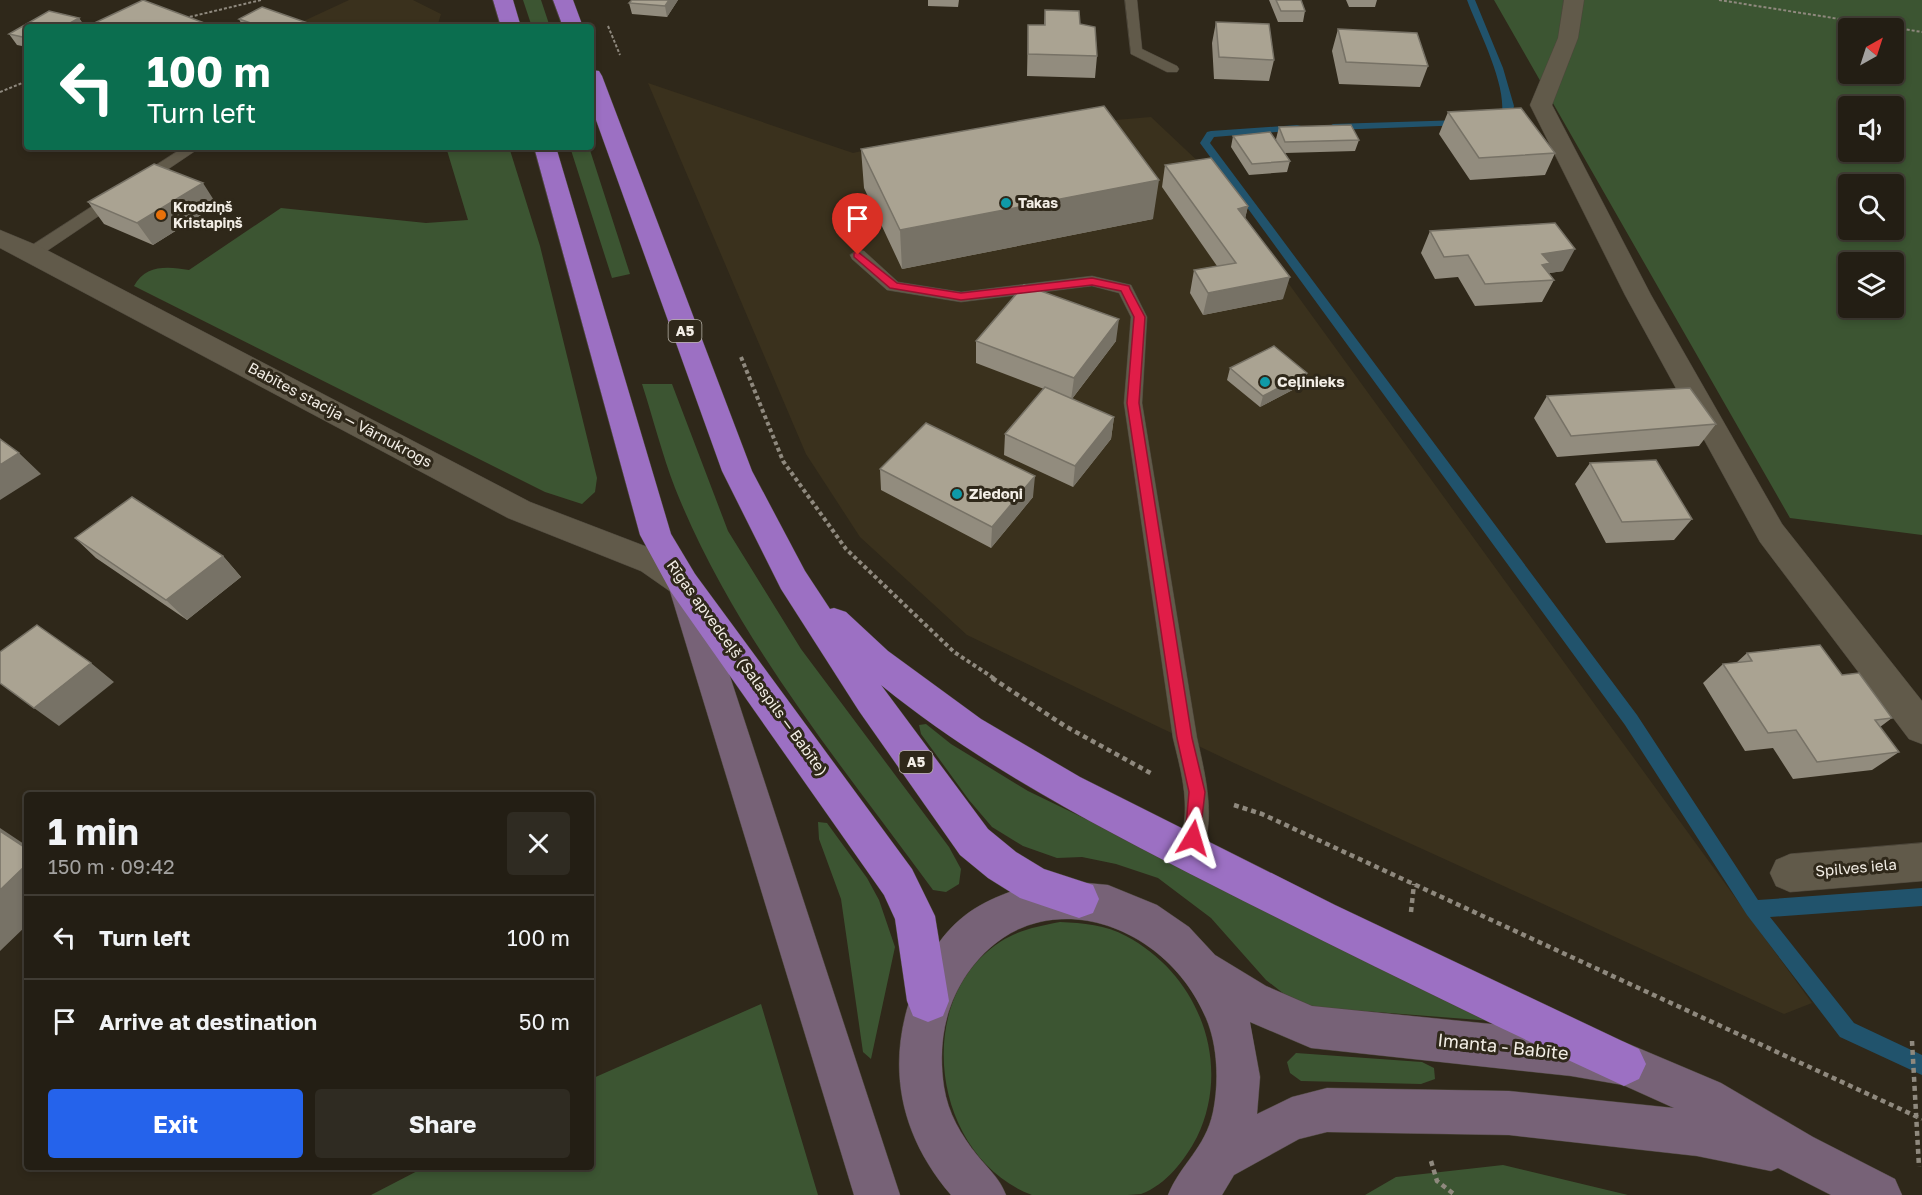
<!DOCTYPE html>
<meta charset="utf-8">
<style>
body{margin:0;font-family:"Golos Text",sans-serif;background:#2f2b22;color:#f1f3f6;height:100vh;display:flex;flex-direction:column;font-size:22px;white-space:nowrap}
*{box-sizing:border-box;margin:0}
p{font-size:20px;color:#a3a2a0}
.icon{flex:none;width:33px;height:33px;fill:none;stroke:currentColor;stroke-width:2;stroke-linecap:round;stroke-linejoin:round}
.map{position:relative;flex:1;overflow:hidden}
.panel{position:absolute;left:24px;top:792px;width:570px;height:378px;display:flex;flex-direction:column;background:#231e14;border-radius:6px;box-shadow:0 3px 9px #0003,0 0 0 2px #403c34}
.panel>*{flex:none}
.top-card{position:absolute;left:24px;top:24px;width:570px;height:126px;border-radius:6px;box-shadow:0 3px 9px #0003,0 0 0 2px #403c34;background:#0b6e4f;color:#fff;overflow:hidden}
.needle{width:39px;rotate:39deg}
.controls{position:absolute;left:1838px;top:18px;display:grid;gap:12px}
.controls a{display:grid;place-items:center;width:66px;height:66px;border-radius:6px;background:#231e14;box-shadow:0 3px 9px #0003,0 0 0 2px #403c34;font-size:30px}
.pin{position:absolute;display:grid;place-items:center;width:51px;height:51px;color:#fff;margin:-62px -26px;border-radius:50% 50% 50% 0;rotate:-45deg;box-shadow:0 0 6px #0007}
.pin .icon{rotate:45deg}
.me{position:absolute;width:66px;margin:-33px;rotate:7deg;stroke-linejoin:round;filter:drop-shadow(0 0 4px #0008)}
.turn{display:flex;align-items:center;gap:21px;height:126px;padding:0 24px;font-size:27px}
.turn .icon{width:78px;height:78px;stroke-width:2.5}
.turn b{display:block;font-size:42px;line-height:51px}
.round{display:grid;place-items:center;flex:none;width:63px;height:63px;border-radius:6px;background:#2f2b22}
.summary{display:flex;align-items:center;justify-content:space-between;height:102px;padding:0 24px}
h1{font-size:36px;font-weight:700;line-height:45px}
.action{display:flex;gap:12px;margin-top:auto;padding:12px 24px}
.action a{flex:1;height:69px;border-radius:6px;background:#2563eb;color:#fff;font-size:24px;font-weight:700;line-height:69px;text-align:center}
.action a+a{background:#2f2b22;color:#f1f3f6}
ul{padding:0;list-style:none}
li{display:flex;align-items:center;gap:18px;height:84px;padding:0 24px;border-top:2px solid #403c34}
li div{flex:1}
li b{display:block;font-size:22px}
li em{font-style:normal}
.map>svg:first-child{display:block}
.built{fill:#3a311d}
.green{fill:#3c5532;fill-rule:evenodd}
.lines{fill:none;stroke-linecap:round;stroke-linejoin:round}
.stream{fill:#21536c;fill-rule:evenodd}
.service-casing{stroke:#4c463b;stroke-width:1}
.minor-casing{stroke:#4c463b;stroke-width:1}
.tertiary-casing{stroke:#4c463b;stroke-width:1}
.secondary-casing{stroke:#4c463b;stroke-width:1}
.trunk-casing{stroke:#4c463b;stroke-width:1}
.path-far2{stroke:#8f897e;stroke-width:2;stroke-dasharray:3 2;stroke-linecap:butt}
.path-far1{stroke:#8f897e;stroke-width:4;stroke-dasharray:4 3;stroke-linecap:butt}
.path{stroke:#8f897e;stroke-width:4.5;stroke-dasharray:5 4;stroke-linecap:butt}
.service{fill:#615a4a;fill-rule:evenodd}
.minor{fill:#615a4a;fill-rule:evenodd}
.tertiary{fill:#615a4a;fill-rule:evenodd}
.secondary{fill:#776277;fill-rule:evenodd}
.trunk{fill:#9c70c3;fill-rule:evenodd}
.wall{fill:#928c7e}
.shaded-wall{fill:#777266}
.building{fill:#aaa392;stroke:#777266;stroke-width:1.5}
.route{fill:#e11d48;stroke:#92132f;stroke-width:1.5}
.culture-dot{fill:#0f9aa8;stroke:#2f281a;stroke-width:2}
.food-dot{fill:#e8710a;stroke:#2f281a;stroke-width:2}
.labels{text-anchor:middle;stroke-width:6;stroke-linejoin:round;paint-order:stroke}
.far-poi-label{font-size:14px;font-weight:bold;fill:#f3eee6;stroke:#2f281a;text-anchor:start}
.shield{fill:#2f281a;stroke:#b8b3a9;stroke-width:1.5}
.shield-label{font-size:14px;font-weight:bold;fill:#f3eee6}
.poi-label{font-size:15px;font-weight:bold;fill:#f3eee6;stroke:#2f281a;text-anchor:start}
.street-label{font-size:15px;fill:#f3eee6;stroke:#2f281a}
.near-street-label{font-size:18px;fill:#f3eee6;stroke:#2f281a}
</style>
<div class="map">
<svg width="1922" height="1195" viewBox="0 0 1922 1195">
<rect width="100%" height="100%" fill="#2f281a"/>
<path class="built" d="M349 0H413L441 14 437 27H251L293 26Z
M648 83 853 153 928 136 1151 117 1203 166 1812 1003 1784 1014 1234 763 967 635 860 537 806 454Z"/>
<path class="green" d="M523 0H541L550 27H532Z
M1494 0H1922V535L1790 518ZM1848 28H1893V74H1848ZM1848 106H1893V152H1848ZM1848 184H1893V230H1848ZM1848 262H1893V308H1848Z
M446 147H509L540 246 597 478 595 492 582 504 545 492 134 286C145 265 167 266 189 270L281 208 426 223 468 220Z
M570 147H589L630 274 612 278Z
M642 384H672L728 531 801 649 949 847 961 869 959 884 946 892 933 890C840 763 734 636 675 488 662 454 653 418 642 384Z
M926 724 951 744 1028 791 1505 1022 1312 1007 1288 997 1266 980 1211 918 1158 878 1116 864 1082 857 1057 858 1023 846 992 827 969 800 921 734 919 725Z
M818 822 827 823 867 878 879 900 895 947 871 1059 863 1052 841 899 819 839Z
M1060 922C1083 923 1106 925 1126 936 1198 974 1233 1062 1197 1137 1185 1160 1166 1185 1141 1194 1133 1195 1122 1195 1114 1195 1086 1195 1059 1195 1032 1195 933 1158 910 1001 1000 942 1018 930 1039 926 1060 922Z
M761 1004 818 1195H371L425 1167H591V1079Z
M1296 1053 1422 1062 1434 1068 1435 1079 1421 1084 1301 1081 1290 1073 1287 1062Z
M1503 1165 1628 1195H1365L1396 1177Z"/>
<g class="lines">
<path class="stream" d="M1467 0H1475L1503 68 1514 106 1509 123 1498 124 1493 121 1501 118C1509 88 1478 30 1467 0Z
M1462 120 1466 121V125L1333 130 1328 127 1333 124Z
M1297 125 1301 126V130L1214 137 1210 143 1637 715 1758 900 1922 888V906L1770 917 1854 1023 1922 1055V1075L1840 1037 1747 915 1625 725 1200 143 1207 132 1211 131Z"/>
<g class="service-casing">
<path id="service" d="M1125 0H1137L1142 49 1177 66 1179 69 1177 72H1167L1131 54Z
M184 147H201L38 257H26L24 253 26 249Z
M858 250 864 251 898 282 961 292 1092 276 1131 285 1147 317 1142 403 1197 738C1206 779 1217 820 1199 861L1190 865 1181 861C1176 848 1182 837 1184 824 1188 794 1180 767 1173 738L1124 403 1131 317 1119 293 1092 286 961 302 893 291 887 290 852 259 850 255Z"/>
</g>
<g class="minor-casing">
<path id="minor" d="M1564 0H1584L1578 38 1552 105 1651 295 1782 524 1922 701V744L1909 739 1760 542 1625 295 1530 105 1558 38Z
M1922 843V881L1790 892 1776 886 1770 873 1776 860 1790 854Z"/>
</g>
<g class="tertiary-casing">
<path id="tertiary" d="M0 230 41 247 530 502 663 553 695 574 699 583 695 592 683 596 671 592 641 571 508 518 0 248Z"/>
</g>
<g class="secondary-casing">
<path id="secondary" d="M685 575 697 579 701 588 900 1195H854L669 588 673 579Z
M1055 880 1108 885 1157 905 1189 927 1215 955 1266 986 1312 1006 1571 1032 1624 1042 1721 1083 1813 1137 1895 1179 1902 1195H1831L1778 1168 1771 1171 1697 1156 1509 1135 1327 1132 1299 1139 1234 1175 1222 1195H1168C1181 1163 1205 1149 1213 1112 1219 1083 1218 1046 1206 1018 1165 920 1034 876 967 974 944 1008 938 1046 944 1087 948 1113 961 1135 977 1155 989 1170 999 1177 1006 1195H951C897 1132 885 1059 916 983 928 955 947 926 974 909 1000 893 1026 886 1055 880ZM1250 1022 1311 1048 1571 1076 1623 1085 1674 1108 1509 1091 1327 1088 1292 1097 1257 1114 1260 1077Z"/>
</g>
<g class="trunk-casing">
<path id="trunk" d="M493 0H513L521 27H501Z
M553 0H573L583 27H563Z
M591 70 599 71 602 76 752 471 805 571 830 609 834 608 846 612 888 651 981 719 1080 777 1335 905 1639 1049 1646 1064 1639 1079 1624 1086 1609 1079C1476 1017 1344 952 1214 886 1098 827 982 767 881 685L988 829 1016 852 1044 869 1093 885 1099 899 1093 913 1079 918 1020 898 988 878 960 855 859 711 781 589 722 471 591 106Z
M534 147H556L671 534 695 574 912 869 935 916 949 1001 943 1016 928 1022 913 1016 907 1001 895 919 884 895 671 592 640 535Z"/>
</g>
<path class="path-far2" d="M1719 0 1922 32
M185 18 261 0
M608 26 620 55
M0 92 27 81"/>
<path class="path-far1" d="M741 357 783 461 846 549 954 652 995 679"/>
<path class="path" d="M992 678 1065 726 1154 775
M1234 805 1262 814 1922 1119
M1411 912 1414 884
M1912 1041 1919 1167
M1431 1161 1437 1181 1455 1195"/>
<use href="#service" class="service"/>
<use href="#minor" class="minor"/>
<use href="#tertiary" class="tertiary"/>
<use href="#secondary" class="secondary"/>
<use href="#trunk" class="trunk"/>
</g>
<path class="wall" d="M632 0H678L667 17 632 14 629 3Z
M928 0H959L958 7 928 6Z
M1269 0H1301L1305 11 1303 22H1278Z
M1346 0H1377L1375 7H1349Z
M1045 10 1080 24 1097 56 1095 78 1027 76 1028 25H1044Z
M49 11 79 18 85 27H27V47L17 45 9 34Z
M239 19 319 27H243Z
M1216 22 1274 60 1269 81 1214 79 1212 43Z
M1338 29 1428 66 1420 87 1339 84 1332 51Z
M1448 112 1555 153 1545 175 1470 180 1439 134Z
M1279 127 1359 140 1355 151 1285 153 1290 161 1287 172 1249 175 1231 147 1233 136 1277 143 1276 139Z
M861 149 1153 219 902 269 864 188Z
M1165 165 1248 206 1245 218 1283 299 1203 315 1190 293 1194 270 1217 266 1162 187Z
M88 202 217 205 153 245 104 224Z
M1430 231 1563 271 1549 273 1554 280 1542 302 1475 306 1458 277 1435 279 1421 253Z
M976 341H1116L1072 399 1114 417 1111 439 1073 487 1004 455 1005 434 1044 389 976 363Z
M1230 368 1307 373 1304 384 1260 407 1227 380Z
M1547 396 1716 424 1699 446 1557 457 1534 418Z
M1590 463 1692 519 1674 540 1606 543 1575 484Z
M880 469 1033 497 991 548 881 490Z
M75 538 223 556 241 577 187 620 96 558Z
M1747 653 1842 675 1892 718 1880 727 1899 752 1872 770 1793 779 1773 748 1745 751 1703 683 1723 664 1736 663Z"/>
<path class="shaded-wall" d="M669 0H678L667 17 665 6Z
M79 18 85 27H63Z
M1159 180 1153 219 902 269 900 230Z
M203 183 217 205 153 245 137 223Z
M1248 206 1243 228 1238 209Z
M1575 249 1563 271 1544 274 1540 281 1542 254Z
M1290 277 1283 299 1203 315 1208 293Z
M1119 319 1116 341 1071 400 1074 378Z
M1307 373 1304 384 1260 407 1263 396Z
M1114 417 1111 439 1073 487 1075 466Z
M19 453 41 474 0 500V465Z
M1035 476 1033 497 991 548 992 527Z
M223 556 241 577 187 620 166 600Z
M91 663 114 682 59 726 34 708Z
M0 828 27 846V849L0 831Z
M27 864V925L0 951V890Z"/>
<path class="building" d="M143 0 215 27H86Z
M632 0H669L665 6 629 3Z
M1276 0H1301L1305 11H1281Z
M262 7 319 27H262L239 19Z
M1045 10 1079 11 1080 24 1095 27 1097 56 1028 54V25H1045Z
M49 11 79 18 63 27H27V38L9 34Z
M1216 22 1269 24 1274 60 1219 57Z
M1338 29 1417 33 1428 66 1346 62Z
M1104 106 1159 180 900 230 861 149Z
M1521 108 1555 153 1479 158 1448 112Z
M1351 125 1359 140 1285 142 1279 127Z
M1270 132 1290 161 1252 164 1233 136Z
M1211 158 1248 206 1238 209 1290 277 1208 293 1194 270 1236 263 1165 165Z
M154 164 203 183 137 223 88 202Z
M1555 223 1575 249 1542 254 1550 263 1542 265 1554 280 1485 284 1468 255 1444 257 1430 231Z
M1024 285 1119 319 1074 378 976 341Z
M1274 346 1307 373 1263 396 1230 368Z
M1045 387 1114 417 1075 466 1005 434Z
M1690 388 1716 424 1571 436 1547 396Z
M926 423 1035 476 992 527 880 469Z
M0 439 19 453 0 465Z
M1656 460 1692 519 1622 522 1590 463Z
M132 497 223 556 166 600 75 538Z
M37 625 91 663 34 708 0 683V652Z
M1820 645 1842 675 1859 673 1892 718 1875 720 1899 752 1817 762 1796 730 1768 733 1723 664 1752 661 1747 653Z
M0 831 27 849V864L0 890Z"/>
<path class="route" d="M858 252 897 283 961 293 1092 278 1129 286 1130 289 1145 317 1139 403 1192 738 1205 792 1199 844 1193 846 1187 844 1185 838 1189 792 1177 738 1127 403 1134 317 1121 291 1092 285 961 300 890 288 854 257V253Z"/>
<g class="culture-dot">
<circle cx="1006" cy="203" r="6"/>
<circle cx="1265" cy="382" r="6"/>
<circle cx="957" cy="494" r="6"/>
</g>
<circle class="food-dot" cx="161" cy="215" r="6"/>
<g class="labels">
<g class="far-poi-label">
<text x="1018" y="208">Takas</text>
<text x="173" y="212">Krodziņš<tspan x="173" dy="16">Kristapiņš</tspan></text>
</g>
<g class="shield">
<rect x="668.5" y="320" width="33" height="22" rx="4.5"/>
<rect x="899.5" y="751" width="33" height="22" rx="4.5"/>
</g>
<g class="shield-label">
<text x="685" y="336">A5</text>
<text x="916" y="767">A5</text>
</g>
<g class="poi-label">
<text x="1277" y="387">Ceļinieks</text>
<text x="969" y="499">Ziedoņi</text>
</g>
<g class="street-label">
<text transform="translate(340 415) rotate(28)" y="5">Babītes stacija — Vārnukrogs</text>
<text transform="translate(747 668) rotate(54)" y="5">Rīgas apvedceļš (Salaspils — Babīte)</text>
<text transform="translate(1856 868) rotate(-5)" y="5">Spilves iela</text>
</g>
<g class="near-street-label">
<text transform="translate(1503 1047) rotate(6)" y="6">Imanta - Babīte</text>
</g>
</g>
</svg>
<div class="controls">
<a><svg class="needle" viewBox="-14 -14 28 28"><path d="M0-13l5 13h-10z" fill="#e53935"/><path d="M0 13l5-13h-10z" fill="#a3a2a0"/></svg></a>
<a><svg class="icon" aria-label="sound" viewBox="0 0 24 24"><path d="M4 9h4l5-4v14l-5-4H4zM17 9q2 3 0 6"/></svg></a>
<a><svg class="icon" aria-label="search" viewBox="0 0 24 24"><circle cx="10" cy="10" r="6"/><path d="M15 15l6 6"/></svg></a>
<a><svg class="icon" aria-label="layers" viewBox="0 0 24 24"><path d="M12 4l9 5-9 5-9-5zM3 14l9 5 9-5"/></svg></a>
</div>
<div class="pin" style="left:858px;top:255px;background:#d93025"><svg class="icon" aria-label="arrive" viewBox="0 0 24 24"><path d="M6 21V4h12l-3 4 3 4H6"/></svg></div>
<svg class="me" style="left:1193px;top:838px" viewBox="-20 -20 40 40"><path d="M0-17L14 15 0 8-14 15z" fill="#e11d48" stroke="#fff" stroke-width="4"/></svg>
<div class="top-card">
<div class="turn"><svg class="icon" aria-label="left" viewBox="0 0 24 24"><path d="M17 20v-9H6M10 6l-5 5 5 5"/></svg><div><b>100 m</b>Turn left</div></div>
</div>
<section class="panel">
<div class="summary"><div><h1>1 min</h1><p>150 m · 09:42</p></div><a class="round"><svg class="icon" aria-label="close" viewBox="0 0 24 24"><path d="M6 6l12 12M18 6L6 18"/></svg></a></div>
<ul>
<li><svg class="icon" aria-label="left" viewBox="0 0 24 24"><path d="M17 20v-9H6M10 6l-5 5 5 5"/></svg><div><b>Turn left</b></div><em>100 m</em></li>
<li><svg class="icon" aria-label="arrive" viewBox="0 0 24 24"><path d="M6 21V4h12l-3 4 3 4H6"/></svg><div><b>Arrive at destination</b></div><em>50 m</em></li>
</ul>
<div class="action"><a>Exit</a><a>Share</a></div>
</section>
</div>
